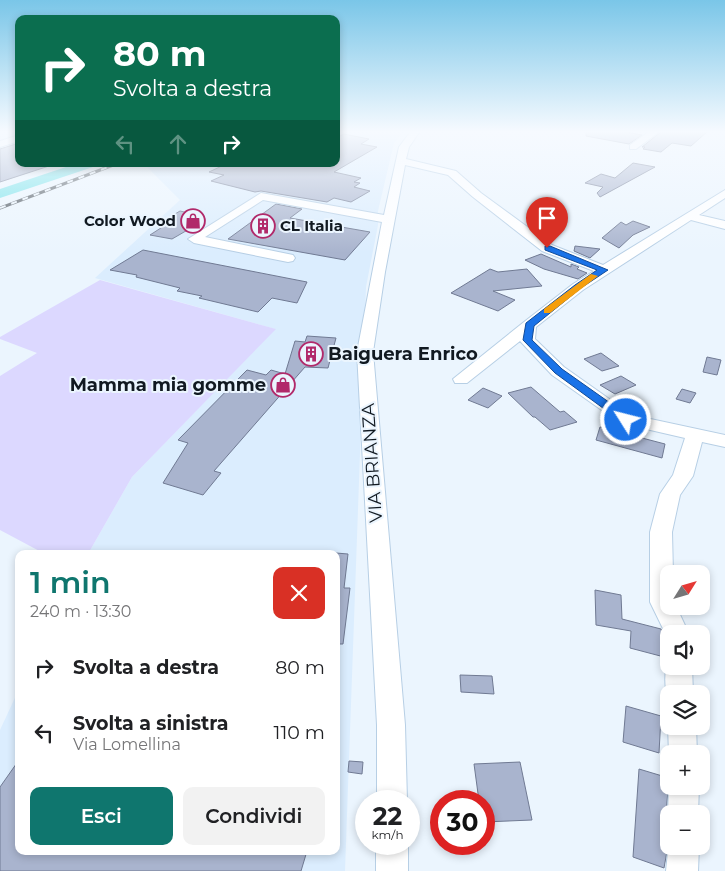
<!DOCTYPE html>
<html lang="it">
<meta charset="utf-8">
<style>
body{margin:0;font-family:Montserrat,sans-serif;background:#f2f2f2;color:#202124;height:100vh;display:flex;flex-direction:column;font-size:19px;white-space:nowrap}
*{box-sizing:border-box;margin:0}
p{font-size:16px;color:#757577}
.icon{flex:none;width:28px;height:28px;fill:none;stroke:currentColor;stroke-width:2;stroke-linecap:round;stroke-linejoin:round}
.map{position:relative;flex:1;overflow:hidden}
.side{position:absolute;left:15px;top:550px;width:325px;height:305px;display:flex;flex-direction:column;background:#fff;border-radius:10px;box-shadow:0 2px 8px #0003}
.side>*{flex:none}
.top-card{position:absolute;left:15px;top:15px;width:325px;height:152px;border-radius:10px;box-shadow:0 2px 8px #0003;background:#0b6e4f;color:#fff;overflow:hidden}
.needle{width:32px;rotate:53deg}
.controls{position:absolute;left:660px;top:565px;display:grid;gap:10px}
.controls a{display:grid;place-items:center;width:50px;height:50px;border-radius:10px;background:#fff;box-shadow:0 2px 8px #0003;font-size:25px}
.speed{position:absolute;left:355px;top:790px;display:flex;gap:10px;font-size:25px;font-weight:700;text-align:center}
.speed>*{display:grid;place-content:center;width:65px;height:65px;border-radius:50%;background:#fff;box-shadow:0 2px 8px #0003;line-height:1}
.speed small{font-size:12px;font-weight:400}
.speed .limit{border:8px solid #d22;background:#fff;color:#111}
.pin{position:absolute;display:grid;place-items:center;width:42px;height:42px;color:#fff;margin:-51px -21px;border-radius:50% 50% 50% 0;rotate:-45deg;box-shadow:0 0 5px #0007}
.pin .icon{rotate:45deg}
.me{position:absolute;width:55px;margin:-28px;rotate:306deg;stroke-linejoin:round;filter:drop-shadow(0 0 4px #0008)}
.turn{display:flex;align-items:center;gap:18px;height:105px;padding:0 15px;font-size:22px}
.turn .icon{width:65px;height:65px;stroke-width:2.5}
.turn b{display:block;font-size:35px;line-height:42px}
.lanes{display:flex;align-items:center;height:48px;padding:0 15px;background:#0003;justify-content:center;gap:25px;direction:ltr}
.lanes .off{opacity:.35}
.round{display:grid;place-items:center;flex:none;width:52px;height:52px;border-radius:10px;background:#f2f2f2}
.head{display:flex;align-items:center;justify-content:space-between;height:85px;padding:0 15px}
h1{font-size:30px;font-weight:600;line-height:38px;color:#0f766e}
.action{display:flex;gap:10px;margin-top:auto;padding:10px 15px}
.action a{flex:1;height:58px;border-radius:10px;background:#0f766e;color:#fff;font-size:20px;font-weight:600;line-height:58px;text-align:center}
.action a+a{background:#f2f2f2;color:#202124}
ul{padding:0;list-style:none}
li{display:flex;align-items:center;gap:15px;height:65px;padding:0 15px}
li div{flex:1}
li b{display:block;font-size:19px}
li em{font-style:normal}
.map>svg:first-child{display:block}
.built{fill:#dbedfe}
.green{fill:#dcd8ff}
.lines{fill:none;stroke-linecap:round;stroke-linejoin:round}
.river{fill:#75e2e9;fill-rule:evenodd}
.building{fill:#a9b4ce;stroke:#707a93}
.minor-casing{stroke:#b7cfe5;stroke-width:2}
.minor{fill:#fff;fill-rule:evenodd}
.rail-casing{stroke:#4c555d;stroke-width:3}
.rail{stroke:#ebf5fe;stroke-width:2;stroke-dasharray:6;stroke-linecap:butt}
.route{fill:#1a73e8;stroke:#114b97}
.slow{fill:#f59e0b}
.labels{text-anchor:middle;stroke-width:4;stroke-linejoin:round;paint-order:stroke}
.far-poi-label{font-size:15px;font-weight:bold;fill:#111921;stroke:#ebf5fe;text-anchor:end}
.poi-label{font-size:18px;font-weight:bold;fill:#111921;stroke:#ebf5fe;text-anchor:start}
.street-label{font-size:18px;fill:#111921;stroke:#ebf5fe}
</style>
<div class="map">
<svg width="725" height="871" viewBox="0 0 725 871">
<rect width="100%" height="100%" fill="#ebf5fe"/>
<path class="built" d="M336 131H404L394 143 378 211V225L366 287 345 871H0V730L19 689V851H336V554H88L132 477 275 329 95 278 180 200 144 164H336Z"/>
<path class="green" d="M100 280 276 329 132 477 88 554H45L0 530V376L37 353 0 339V337Z"/>
<g class="lines">
<path class="river" d="M75 164H95L93 167 0 198V189Z"/>
</g>
<path class="building" d="M586 131H620L642 135 629 144 586 136Z
M662 131H708L691 146 672 143 661 152 643 149 645 147H642Z
M344 134 369 139 361 144 377 147 334 172 361 178 354 182 360 183 354 187 370 191 351 202 334 198 327 202 261 191 255 192 211 181 224 175 209 172 226 164H336V138Z
M19 143V164H49V166L0 182V149Z
M633 163 655 167 600 197 597 193 603 187 585 183 601 174 615 178Z
M276 204 302 209 290 218 370 232 345 260 228 239Z
M180 211 203 216 186 226 191 228 172 239 150 235 167 224 160 223Z
M633 221 650 227 633 235 619 248 602 238 621 222 626 225Z
M575 246 600 249 590 258 574 251Z
M143 250 307 282 297 303 272 298 258 312 199 298 202 296 177 291 180 288 136 277 137 275 110 270Z
M541 254 571 267V264L579 267 577 269 587 273 578 279 544 269 525 260Z
M490 269 498 272 527 269 542 286 493 291 515 300 498 311 451 293Z
M307 336 336 338 328 368 305 367 214 471 221 473 203 495 163 483 188 443 178 440 247 370 266 375 271 370 285 374 295 341 305 342Z
M601 353 619 366 602 371 584 359Z
M707 357 721 360 717 375 703 372Z
M621 376 636 385 615 394 600 385Z
M531 387 560 412 564 411 577 422 550 430 535 417H533L508 393Z
M483 388 502 396 488 408 468 400Z
M682 389 696 393 690 403 676 399Z
M600 427 665 444 662 458 596 440Z
M336 553 348 554 344 588H350L343 644H336Z
M595 590 621 595 622 619 661 629 668 643V658L630 648 631 631 596 625Z
M460 675 492 676 494 694 461 692Z
M626 706 661 716 659 753 623 742Z
M19 760V851H307L301 871H0V787Z
M349 761 363 762 362 774 348 772Z
M520 762 532 820 484 822V801H479L474 764Z
M639 769 669 778 666 814 669 819V840L664 868 633 857Z"/>
<g class="lines">
<g class="minor-casing">
<path id="minor" d="M411 131H420L409 147 406 159 456 171 481 193 552 245 603 265 725 190V198L699 215 725 221V229L691 220 583 290 536 327 535 339 564 367 632 415 725 435V447L702 442 693 476 680 495 672 532 673 574H669V606H676L689 634H669V641L650 602V532L660 494 673 475 685 438 620 423 552 375 520 341 467 383H455L453 379 524 322 573 284 594 271 542 251 473 197 448 175 405 165 385 272 373 352 405 725 407 801H377V725L357 352 382 222 263 200 205 237 293 255 295 258 293 261 288 262 194 243 188 239 261 193 384 215 399 147Z
M650 131H660L636 149H630V145Z
M19 135V141L0 147V141Z
M669 660V666H692L693 694H669V699C664 689 664 670 669 660Z
M669 724V726H696L697 754H669L668 726Z
M669 786H699L698 814H669V817L668 814Z
M669 842V846H699L698 871H666Z
M376 844H408V871H376Z"/>
</g>
<use href="#minor" class="minor"/>
<g class="rail-casing">
<path id="rail" d="M0 208 116 164"/>
</g>
<use href="#rail" class="rail"/>
</g>
<linearGradient id="sky" x2="0" y2="1"><stop stop-color="#7ac6e8"/><stop offset="0.52" stop-color="#f6faff"/><stop offset="1" stop-color="#f6faff" stop-opacity="0"/></linearGradient>
<rect width="725" height="253" fill="url(#sky)"/>
<path class="route" d="M545 246H550L608 270 581 288 534 326 532 340 562 369 630 417 632 420 630 422H622L555 373 523 340 526 323 575 285 597 270 545 250Z"/>
<path class="slow" d="M591 274 598 276 550 313H544V309Z"/>
<defs>
<g id="shop-ring" transform="scale(1.25)"><circle r="9.5" fill="#ebf5fe" stroke="#b1296a" stroke-width="1.5"/><path d="M-5-2.5h2.3a2.7 3.5 0 0 1 5.4 0H5L5.5 6h-11ZM-1.5-2.5h3a1.5 2.3 0 0 0-3 0Z" fill="#b1296a"/></g>
<g id="building-ring" transform="scale(1.25)"><circle r="9.5" fill="#ebf5fe" stroke="#b1296a" stroke-width="1.5"/><path d="M-4-6H4V6H1V3H-1V6H-4ZM-2.5-4.3h1.7v1.8h-1.7ZM.8-4.3h1.7v1.8H.8ZM-2.5-1h1.7V.8h-1.7ZM.8-1h1.7V.8H.8Z" fill="#b1296a"/></g>
</defs>
<g fill-rule="evenodd">
<use href="#shop-ring" x="193" y="221"/>
<use href="#building-ring" x="263" y="226"/>
<use href="#building-ring" x="311" y="354"/>
<use href="#shop-ring" x="283" y="385"/>
</g>
<g class="labels">
<g class="far-poi-label">
<text x="176" y="226">Color Wood</text>
<text x="280" y="231" text-anchor="start">CL Italia</text>
</g>
<g class="poi-label">
<text x="328" y="360">Baiguera Enrico</text>
<text x="266" y="391" text-anchor="end">Mamma mia gomme</text>
</g>
<g class="street-label">
<text transform="translate(372 463) rotate(-94)" y="6">VIA BRIANZA</text>
</g>
</g>
</svg>
<div class="controls">
<a><svg class="needle" viewBox="-14 -14 28 28"><path d="M0-13l5 13h-10z" fill="#e53935"/><path d="M0 13l5-13h-10z" fill="#757577"/></svg></a>
<a><svg class="icon" aria-label="sound" viewBox="0 0 24 24"><path d="M4 9h4l5-4v14l-5-4H4zM17 9q2 3 0 6"/></svg></a>
<a><svg class="icon" aria-label="layers" viewBox="0 0 24 24"><path d="M12 4l9 5-9 5-9-5zM3 14l9 5 9-5"/></svg></a>
<a>+</a>
<a>−</a>
</div>
<div class="speed"><div>22<small>km/h</small></div><div class="limit">30</div></div>
<div class="pin" style="left:547px;top:248px;background:#d93025"><svg class="icon" aria-label="arrive" viewBox="0 0 24 24"><path d="M6 21V4h12l-3 4 3 4H6"/></svg></div>
<svg class="me" style="left:626px;top:420px" viewBox="-20 -20 40 40"><circle r="17" fill="#1a73e8" stroke="#fff" stroke-width="3"/><path d="M0-11L8 9 0 5-8 9z" fill="#fff"/></svg>
<div class="top-card">
<div class="turn"><svg class="icon" aria-label="right" viewBox="0 0 24 24"><path d="M7 20v-9h11M14 6l5 5-5 5"/></svg><div><b>80 m</b>Svolta a destra</div></div>
<div class="lanes"><svg class="icon off" aria-label="left" viewBox="0 0 24 24"><path d="M17 20v-9H6M10 6l-5 5 5 5"/></svg><svg class="icon off" aria-label="ahead" viewBox="0 0 24 24"><path d="M12 20V5M6 11l6-6 6 6"/></svg><svg class="icon" aria-label="right" viewBox="0 0 24 24"><path d="M7 20v-9h11M14 6l5 5-5 5"/></svg></div>
</div>
<section class="side">
<div class="head"><div><h1>1 min</h1><p>240 m · 13:30</p></div><a class="round" style="background:#d93025;color:#fff"><svg class="icon" aria-label="close" viewBox="0 0 24 24"><path d="M6 6l12 12M18 6L6 18"/></svg></a></div>
<ul>
<li><svg class="icon" aria-label="right" viewBox="0 0 24 24"><path d="M7 20v-9h11M14 6l5 5-5 5"/></svg><div><b>Svolta a destra</b></div><em>80 m</em></li>
<li><svg class="icon" aria-label="left" viewBox="0 0 24 24"><path d="M17 20v-9H6M10 6l-5 5 5 5"/></svg><div><b>Svolta a sinistra</b><p>Via Lomellina</p></div><em>110 m</em></li>
</ul>
<div class="action"><a>Esci</a><a>Condividi</a></div>
</section>
</div>
